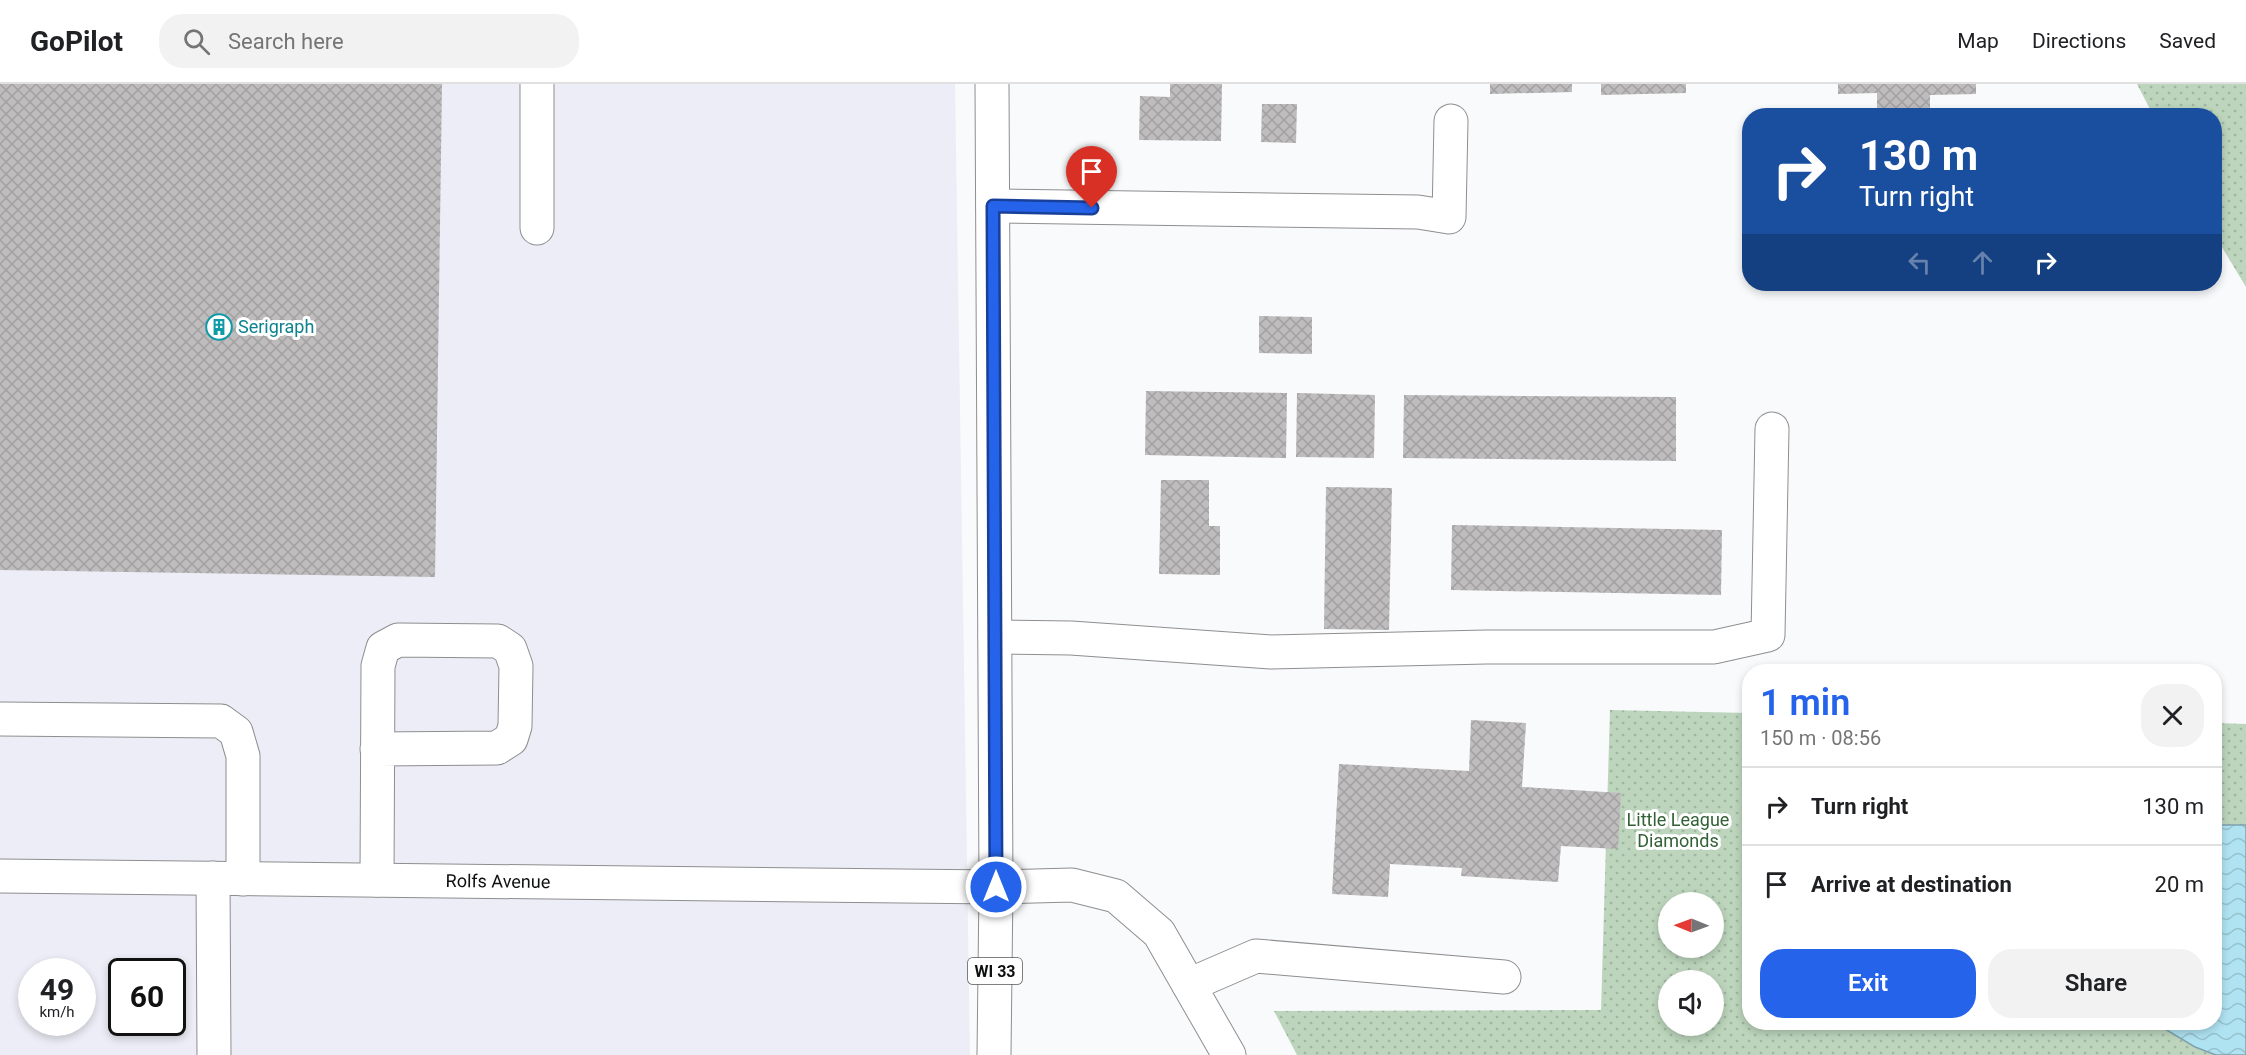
<!DOCTYPE html>
<meta charset="utf-8">
<style>
body{margin:0;font-family:Roboto,sans-serif;background:#f2f2f2;color:#202124;height:100vh;display:flex;flex-direction:column;font-size:22px;white-space:nowrap}
*{box-sizing:border-box;margin:0}
p{font-size:20px;color:#757577}
.icon{flex:none;width:33px;height:33px;fill:none;stroke:currentColor;stroke-width:2;stroke-linecap:round;stroke-linejoin:round}
.map{position:relative;flex:1;overflow:hidden}
.sheet{position:absolute;left:1742px;top:580px;width:480px;height:366px;display:flex;flex-direction:column;background:#fff;border-radius:24px;box-shadow:0 3px 9px #0003}
.sheet>*{flex:none}
.hud{position:absolute;left:1742px;top:24px;width:480px;height:183px;border-radius:24px;box-shadow:0 3px 9px #0003;background:#1a4fa0;color:#fff;overflow:hidden}
.needle{width:39px;rotate:271deg}
.buttons{position:absolute;left:1658px;top:808px;display:grid;gap:12px}
.buttons a{display:grid;place-items:center;width:66px;height:66px;border-radius:50%;background:#fff;box-shadow:0 3px 9px #0003;font-size:30px}
.speed{position:absolute;left:18px;top:874px;display:flex;gap:12px;font-size:30px;font-weight:700;text-align:center}
.speed>*{display:grid;place-content:center;width:78px;height:78px;border-radius:50%;background:#fff;box-shadow:0 3px 9px #0003;line-height:1}
.speed small{font-size:15px;font-weight:400}
.speed .limit{border:3px solid #111;border-radius:9px;background:#fff;color:#111}
.pin{position:absolute;display:grid;place-items:center;width:51px;height:51px;color:#fff;margin:-62px -26px;border-radius:50% 50% 50% 0;rotate:-45deg;box-shadow:0 0 6px #0007}
.pin .icon{rotate:45deg}
.me{position:absolute;width:66px;margin:-33px;rotate:0deg;stroke-linejoin:round;filter:drop-shadow(0 0 4px #0008)}
.turn{display:flex;align-items:center;gap:21px;height:126px;padding:0 18px;font-size:27px}
.turn .icon{width:78px;height:78px;stroke-width:2.5}
.turn b{display:block;font-size:42px;line-height:51px}
.lanes{display:flex;align-items:center;height:57px;padding:0 18px;background:#0003;justify-content:center;gap:30px;direction:ltr}
.lanes .off{opacity:.35}
.round{display:grid;place-items:center;flex:none;width:63px;height:63px;border-radius:24px;background:#f2f2f2}
.summary{display:flex;align-items:center;justify-content:space-between;height:102px;padding:0 18px}
h1{font-size:36px;font-weight:600;line-height:45px;color:#2563eb}
.action{display:flex;gap:12px;margin-top:auto;padding:12px 18px}
.action a{flex:1;height:69px;border-radius:24px;background:#2563eb;color:#fff;font-size:24px;font-weight:600;line-height:69px;text-align:center}
.action a+a{background:#f2f2f2;color:#202124}
ul{padding:0;list-style:none}
li{display:flex;align-items:center;gap:18px;height:78px;padding:0 18px;border-top:2px solid #e0e0e0}
li div{flex:1}
li b{display:block;font-size:22px}
li em{font-style:normal}
header{display:flex;align-items:center;gap:36px;box-sizing:border-box;height:84px;padding:0 30px;background:#fff;border-bottom:2px solid #e0e0e0}
header strong{font-size:28px}
nav{display:flex;gap:33px;margin-inline-start:auto;font-size:21px}
.search{width:420px;height:54px;background:#f2f2f2;display:flex;align-items:center;gap:15px;box-sizing:border-box;padding:0 21px;border-radius:24px;color:#757577;font-size:22px}
.map>svg:first-child{display:block}
.built{fill:#ecedf6;fill-rule:evenodd}
.grass{fill:url(#grass-dots);fill-rule:evenodd}
.water{fill:url(#water-waves);stroke:#7fa3ae;stroke-width:1.5}
.building{fill:url(#building-cross-hatch)}
.lines{fill:none;stroke-linecap:round;stroke-linejoin:round}
.minor-casing{stroke:#8e8e90;stroke-width:35}
.major-casing{stroke:#8e8e90;stroke-width:35}
.minor{stroke:#fff;stroke-width:33}
.major{stroke:#fff;stroke-width:33}
.route-casing{stroke:#184099;stroke-width:15}
.route{stroke:#2563eb;stroke-width:10}
.labels{text-anchor:middle;stroke-width:6;stroke-linejoin:round;paint-order:stroke}
.shield{fill:#fff;stroke:#565757;stroke-width:1.5}
.shield-label{font-size:16px;font-weight:bold;fill:#0e0f0f}
.culture-label{font-size:18px;fill:#0d838f;stroke:#fff;text-anchor:start}
.park-label{font-size:18px;fill:#336136;stroke:#fff}
.street-label{font-size:18px;fill:#0e0f0f;stroke:#fff}
</style>
<header>
<strong>GoPilot</strong>
<div class="search"><svg class="icon" aria-label="search" viewBox="0 0 24 24"><circle cx="10" cy="10" r="6"/><path d="M15 15l6 6"/></svg>Search here</div>
<nav><a>Map</a><a>Directions</a><a>Saved</a></nav>
</header>
<div class="map">
<svg width="2246" height="971" viewBox="0 0 2246 971">
<defs>
<pattern id="grass-dots" width="8" height="8" patternUnits="userSpaceOnUse" patternTransform="scale(1.5)"><rect width="8" height="8" fill="#bcd5bc"/><path d="M2 2h.1M6 6h.1" fill="none" stroke="#a0b6a0" stroke-width="1.8" stroke-linecap="round"/></pattern>
<pattern id="water-waves" width="16" height="10" patternUnits="userSpaceOnUse" patternTransform="scale(1.5)"><rect width="16" height="10" fill="#b0e3f2"/><path d="M0 5q4-4 8 0t8 0" fill="none" stroke="#96c2ce"/></pattern>
<pattern id="building-cross-hatch" width="8" height="8" patternUnits="userSpaceOnUse" patternTransform="scale(1.5)"><rect width="8" height="8" fill="#bebcbd"/><path d="M0 0l8 8M0 8l8-8" fill="none" stroke="#a2a0a1"/></pattern>
</defs>
<rect width="100%" height="100%" fill="#f9fafc"/>
<path class="built" d="M0 0H955L970 971H0ZM32 888H82V939H32ZM122 888H172V939H122Z"/>
<path class="grass" d="M2137 0H2246V203L2214 150V32L2153 31Z
M1610 626 1749 629V939H2214V639L2246 640V971H1297L1274 927 1601 926ZM1668 819H1713V864H1668ZM1668 897H1713V942H1668Z"/>
<path class="water" d="M2214 741H2246V971H2216L2195 963 2155 939H2214Z"/>
<path class="building" d="M0 0H442L435 493 0 486Z
M1170 0H1222L1221 57 1139 56 1140 12 1170 13Z
M1490 0H1572V8L1490 10Z
M1601 0H1686V9L1601 11Z
M1838 0H1976V10L1930 11V32H1877V9L1838 10Z
M1262 20H1297L1296 59 1261 58Z
M1259 232 1312 233V270L1259 269Z
M1146 307 1287 309 1286 374 1145 371Z
M1297 309 1375 311 1374 374 1296 373Z
M1404 311 1676 313V377L1403 374Z
M1161 396H1209V442H1220V491L1159 490Z
M1326 403 1392 404 1389 546 1324 545Z
M1452 441 1722 446 1721 511 1451 506Z
M1471 636 1526 639 1522 703 1621 709 1618 765 1561 762 1558 798 1461 792 1462 784 1390 780 1388 813 1332 810 1339 680 1469 687Z"/>
<g class="lines">
<g class="minor-casing">
<g id="minor">
<path d="M993 122 1418 128 1449 133 1451 37"/>
<path d="M537 144V0"/>
<path d="M995 553 1071 554 1271 568 1486 563H1714L1768 551 1772 345"/>
<path d="M0 635 221 637 236 648 243 672V795"/>
<path d="M377 665 497 664 511 655 515 642 516 582 510 565 498 557 398 556 383 564 378 582 377 796"/>
<path id="s1" d="M0 792 996 803 1072 801 1116 812 1159 849 1229 971"/>
<path d="M213 794 214 971"/>
<path d="M1189 901 1256 872 1504 893"/>
</g>
</g>
<g class="major-casing">
<path id="major" d="M992 0 996 803 994 971"/>
</g>
<use href="#minor" class="minor"/>
<use href="#major" class="major"/>
</g>
<g class="lines">
<g class="route-casing">
<path id="route" d="M996 803 993 122 1092 124"/>
</g>
<use href="#route" class="route"/>
</g>
<defs>
<g id="building-ring" transform="scale(1.35)"><circle r="9.5" fill="#fff" stroke="#0f9aa8" stroke-width="1.5"/><path d="M-4-6H4V6H1V3H-1V6H-4ZM-2.5-4.3h1.7v1.8h-1.7ZM.8-4.3h1.7v1.8H.8ZM-2.5-1h1.7V.8h-1.7ZM.8-1h1.7V.8H.8Z" fill="#0f9aa8"/></g>
</defs>
<g fill-rule="evenodd">
<use href="#building-ring" x="219" y="243"/>
</g>
<g class="labels">
<rect class="shield" x="968" y="874" width="54" height="26" rx="4.5"/>
<g class="shield-label">
<text x="995" y="893">WI 33</text>
</g>
<g class="culture-label">
<text x="238" y="249">Serigraph</text>
</g>
<g class="park-label">
<text x="1678" y="742">Little League<tspan x="1678" dy="21">Diamonds</tspan></text>
</g>
<g class="street-label">
<text dy="6" stroke="none"><textPath href="#s1" startOffset="498">Rolfs Avenue</textPath></text>
</g>
</g>
</svg>
<div class="buttons">
<a><svg class="needle" viewBox="-14 -14 28 28"><path d="M0-13l5 13h-10z" fill="#e53935"/><path d="M0 13l5-13h-10z" fill="#757577"/></svg></a>
<a><svg class="icon" aria-label="sound" viewBox="0 0 24 24"><path d="M4 9h4l5-4v14l-5-4H4zM17 9q2 3 0 6"/></svg></a>
</div>
<div class="speed"><div>49<small>km/h</small></div><div class="limit">60</div></div>
<div class="pin" style="left:1092px;top:124px;background:#d93025"><svg class="icon" aria-label="arrive" viewBox="0 0 24 24"><path d="M6 21V4h12l-3 4 3 4H6"/></svg></div>
<svg class="me" style="left:996px;top:803px" viewBox="-20 -20 40 40"><circle r="17" fill="#2563eb" stroke="#fff" stroke-width="3"/><path d="M0-11L8 9 0 5-8 9z" fill="#fff"/></svg>
<div class="hud">
<div class="turn"><svg class="icon" aria-label="right" viewBox="0 0 24 24"><path d="M7 20v-9h11M14 6l5 5-5 5"/></svg><div><b>130 m</b>Turn right</div></div>
<div class="lanes"><svg class="icon off" aria-label="left" viewBox="0 0 24 24"><path d="M17 20v-9H6M10 6l-5 5 5 5"/></svg><svg class="icon off" aria-label="ahead" viewBox="0 0 24 24"><path d="M12 20V5M6 11l6-6 6 6"/></svg><svg class="icon" aria-label="right" viewBox="0 0 24 24"><path d="M7 20v-9h11M14 6l5 5-5 5"/></svg></div>
</div>
<section class="sheet">
<div class="summary"><div><h1>1 min</h1><p>150 m · 08:56</p></div><a class="round"><svg class="icon" aria-label="close" viewBox="0 0 24 24"><path d="M6 6l12 12M18 6L6 18"/></svg></a></div>
<ul>
<li><svg class="icon" aria-label="right" viewBox="0 0 24 24"><path d="M7 20v-9h11M14 6l5 5-5 5"/></svg><div><b>Turn right</b></div><em>130 m</em></li>
<li><svg class="icon" aria-label="arrive" viewBox="0 0 24 24"><path d="M6 21V4h12l-3 4 3 4H6"/></svg><div><b>Arrive at destination</b></div><em>20 m</em></li>
</ul>
<div class="action"><a>Exit</a><a>Share</a></div>
</section>
</div>
